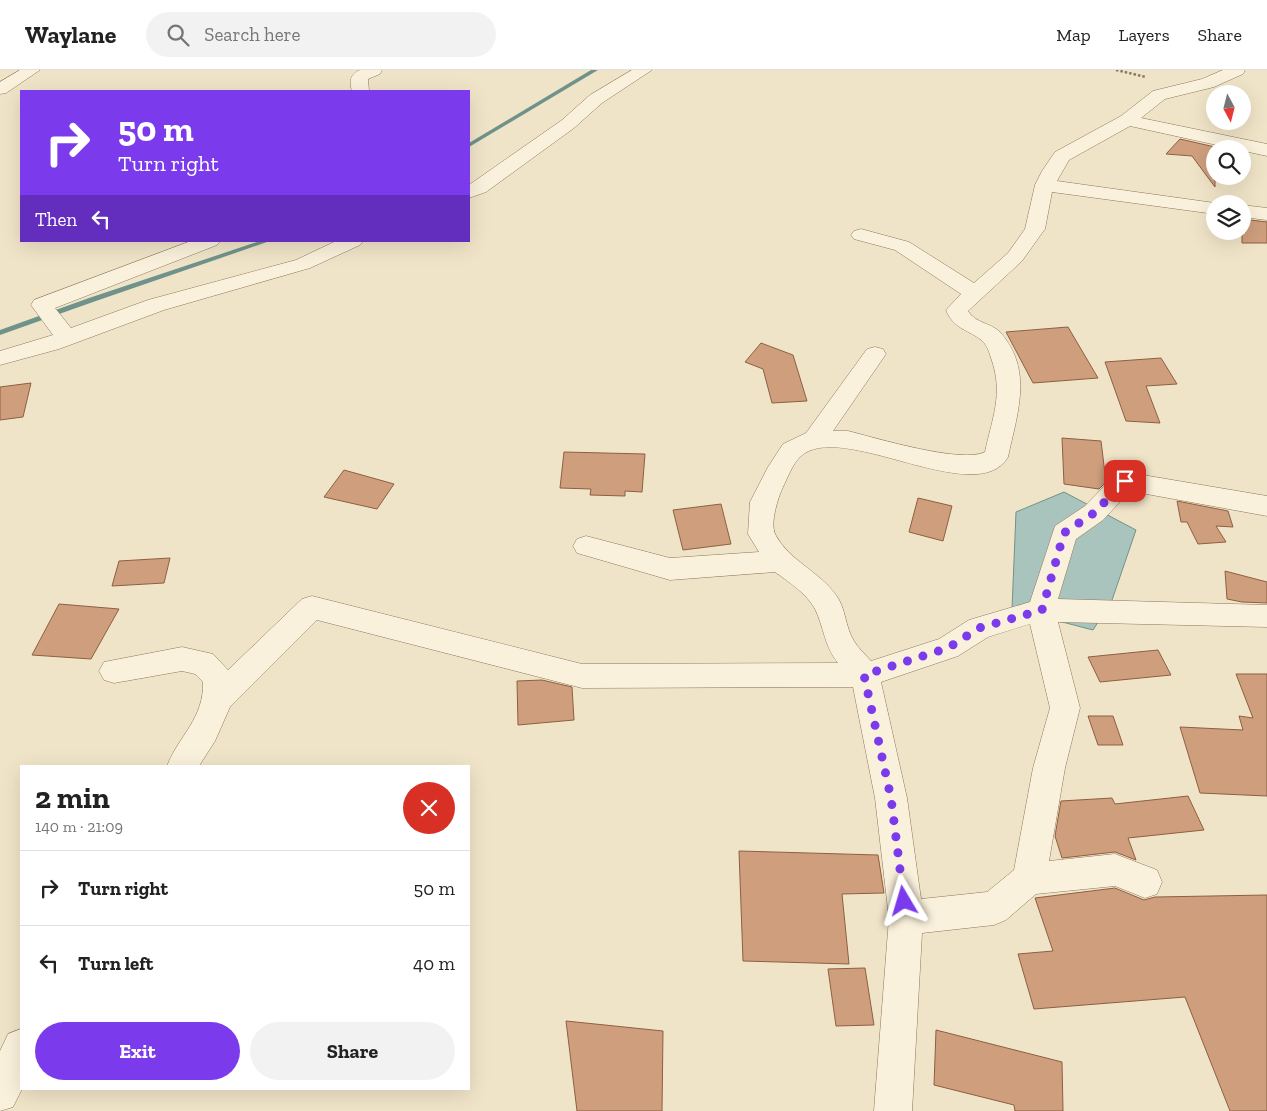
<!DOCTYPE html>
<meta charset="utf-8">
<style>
body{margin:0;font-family:"Zilla Slab",serif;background:#f2f2f2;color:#222;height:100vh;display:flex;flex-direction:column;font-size:19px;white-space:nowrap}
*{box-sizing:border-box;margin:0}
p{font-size:16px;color:#767676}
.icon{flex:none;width:28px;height:28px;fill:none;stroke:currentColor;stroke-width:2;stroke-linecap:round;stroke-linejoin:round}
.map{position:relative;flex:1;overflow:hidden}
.drawer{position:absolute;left:20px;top:695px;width:450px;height:325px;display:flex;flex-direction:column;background:#fff;border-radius:0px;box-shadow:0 5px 20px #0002}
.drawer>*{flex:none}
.top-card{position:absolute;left:20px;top:20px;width:450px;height:152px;border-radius:0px;box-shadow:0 5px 20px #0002;background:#7c3aed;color:#fff;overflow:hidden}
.needle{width:32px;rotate:173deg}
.fabs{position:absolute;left:1206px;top:15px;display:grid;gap:10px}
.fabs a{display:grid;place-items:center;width:45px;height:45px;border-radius:50%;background:#fff;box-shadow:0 5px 20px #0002;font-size:25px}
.pin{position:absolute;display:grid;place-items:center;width:42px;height:42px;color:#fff;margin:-21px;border-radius:10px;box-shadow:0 2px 8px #0006}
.me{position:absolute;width:55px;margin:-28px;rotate:353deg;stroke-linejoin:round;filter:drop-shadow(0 0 4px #0008)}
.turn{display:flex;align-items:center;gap:18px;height:105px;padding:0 15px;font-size:22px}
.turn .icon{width:65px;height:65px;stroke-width:2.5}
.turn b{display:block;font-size:35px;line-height:42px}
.then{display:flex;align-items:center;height:48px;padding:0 15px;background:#0003;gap:10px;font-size:19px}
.round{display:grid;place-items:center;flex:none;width:52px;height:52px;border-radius:26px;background:#f2f2f2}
.summary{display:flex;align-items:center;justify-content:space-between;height:85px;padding:0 15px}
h1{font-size:30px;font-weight:800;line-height:38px}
.action{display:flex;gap:10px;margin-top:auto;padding:10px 15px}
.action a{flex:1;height:58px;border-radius:30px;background:#7c3aed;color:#fff;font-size:20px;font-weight:800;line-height:58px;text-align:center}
.action a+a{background:#f2f2f2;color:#222}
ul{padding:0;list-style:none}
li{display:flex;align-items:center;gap:15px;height:75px;padding:0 15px;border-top:1px solid #e0e0e0}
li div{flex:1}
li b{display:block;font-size:19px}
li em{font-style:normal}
header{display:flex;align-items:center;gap:30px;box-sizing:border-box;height:70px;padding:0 25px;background:#fff;border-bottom:1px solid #e0e0e0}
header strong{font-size:24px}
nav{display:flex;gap:28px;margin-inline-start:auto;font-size:18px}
.search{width:350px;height:45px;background:#f2f2f2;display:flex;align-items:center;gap:12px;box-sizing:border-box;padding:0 18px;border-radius:28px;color:#767676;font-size:19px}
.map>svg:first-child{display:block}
.water{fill:#a9c4bc;stroke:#6f938a}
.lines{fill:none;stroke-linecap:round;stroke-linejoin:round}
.stream{fill:#6f938a;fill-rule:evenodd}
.building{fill:#cf9f7d;stroke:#8d5f41}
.minor-casing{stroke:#8d765c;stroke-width:1}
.path{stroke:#8d765c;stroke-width:2.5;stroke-dasharray:2.5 2;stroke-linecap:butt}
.minor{fill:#faf1dc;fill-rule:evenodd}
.route{stroke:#7c3aed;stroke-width:9;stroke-dasharray:0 16.2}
</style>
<header>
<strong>Waylane</strong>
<div class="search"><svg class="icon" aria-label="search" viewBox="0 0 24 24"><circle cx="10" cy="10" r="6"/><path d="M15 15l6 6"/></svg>Search here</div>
<nav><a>Map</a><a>Layers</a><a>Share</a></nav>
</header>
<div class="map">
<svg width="1267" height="1041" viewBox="0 0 1267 1041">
<rect width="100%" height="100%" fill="#f0e4c8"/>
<path class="water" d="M1064 422 1136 460 1112 530 1093 560 1012 539 1016 442Z"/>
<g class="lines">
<path class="stream" d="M591 0H598L469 77V73Z
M260 171H270L93 232 0 265V260L89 228Z"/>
</g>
<path class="building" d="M1180 69 1215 77V117L1192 86 1166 84Z
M1242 149 1267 152V173H1242Z
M1068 257 1098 308 1033 313 1006 262Z
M761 273 793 285 807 331 772 333 763 299 745 292Z
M1161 288 1177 314 1146 316 1160 353 1126 351 1105 292Z
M31 313 23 347 0 350V317Z
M1062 368 1101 371 1106 412 1099 419 1064 414Z
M564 382 645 384 642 422 625 421V426L590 425 591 419 560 418Z
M344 400 394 414 377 439 324 427Z
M918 428 952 436 943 471 909 462Z
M1177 431 1228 441 1233 457 1216 456 1226 472 1198 474 1187 452H1181Z
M721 434 731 474 683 480 673 440Z
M170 488 164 513 112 516 119 491Z
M1225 501 1267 512V533L1242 532 1227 529Z
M59 534 119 539 91 589 32 585Z
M1158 580 1171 605 1100 612 1088 587Z
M1236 604H1267V726L1200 723 1180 657 1243 660 1239 646 1253 648Z
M542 610 572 617 574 650 518 655 517 611Z
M1088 646H1113L1123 675H1098Z
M1188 726 1204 760 1128 768 1136 790 1115 782 1062 788 1055 766 1061 731 1112 728 1115 734Z
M739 781 878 785 884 823 842 824 849 894 743 891Z
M1115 818 1144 830 1155 827 1267 825V1041H1230L1185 927 1034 939 1018 884 1053 881 1035 828Z
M865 898 874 955 836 956 828 899Z
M566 951 663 961 662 1041H577Z
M936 960 1062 992 1063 1041H1015L1014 1035 934 1015Z"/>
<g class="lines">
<g class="minor-casing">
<path id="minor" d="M20 0H40L6 23 0 24V12Z
M360 0H382L380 4 368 9 369 21H352C349 11 350 4 360 0Z
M632 0H652L602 33 574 58 486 122 469 128V115L562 50 590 25Z
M1223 0H1245L1243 4 1214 17 1165 29 1141 48 1267 74V86L1130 56 1069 90 1057 111 1222 134H1215V144L1052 122 1045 159 1042 163 1022 191 968 241C975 253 991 253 1000 262 1034 300 1017 344 1008 387 977 441 839 348 800 387 792 395 788 407 783 417 778 428 770 452 775 464 788 490 819 501 836 525 846 538 845 557 854 571 858 578 865 584 871 591L939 569 969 550 1030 532 1055 456 1085 436 1116 404 1125 402 1267 426V446L1130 421 1103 450 1076 469 1058 529 1267 535V557L1058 552 1080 638 1065 698 1049 791 1115 784 1157 800 1162 812 1157 824 1145 828 1115 816 1036 824 1006 850 994 855 922 863 912 1041H874L889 848 875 728 853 617 582 618 317 550 230 637 215 671 199 696H167C179 665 204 649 203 612L195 604 182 601 114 613 104 610 99 601 104 592 182 577 213 584 228 600 302 529 312 526 582 594 838 593C824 576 824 557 815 539 807 524 789 512 775 502L670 510 577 483 573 476 577 469 586 466 670 488 759 482 748 464 750 432 768 397 783 374 806 363 867 279 875 277 883 279 886 284 833 361H848C876 368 962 394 985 382 992 348 1004 324 991 288 989 281 986 273 980 269 966 259 953 258 946 240L961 224 895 180 854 169 851 165 854 161 861 159 909 172 974 213 1008 183 1025 159 1035 115 1042 101 1055 82 1121 46 1153 21 1202 9ZM1030 554 1050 638 1033 698 1014 800 987 822 921 829 907 728 881 612 958 586 988 567Z
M1242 135 1267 138V150L1242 147Z
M191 171H220L217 175 55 238 71 258 148 230 296 190 336 171H363L360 175 310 198 164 240 59 279 0 295V281L53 265 31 235 34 230Z
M21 959 22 1019 13 1037 0 1041V981L8 964Z"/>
</g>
<path class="path" d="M1116 0 1146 7"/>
<use href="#minor" class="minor"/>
</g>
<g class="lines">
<path class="route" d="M904 831 891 728 864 605 948 578 979 558 1042 540 1064 463 1094 443 1125 411"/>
</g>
</svg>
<div class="fabs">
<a><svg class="needle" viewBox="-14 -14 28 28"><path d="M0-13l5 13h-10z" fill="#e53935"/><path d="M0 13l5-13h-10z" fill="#767676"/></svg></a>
<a><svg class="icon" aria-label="search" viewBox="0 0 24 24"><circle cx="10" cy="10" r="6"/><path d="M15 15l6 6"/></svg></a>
<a><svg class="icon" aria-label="layers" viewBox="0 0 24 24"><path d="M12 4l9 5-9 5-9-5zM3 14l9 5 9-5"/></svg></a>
</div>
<div class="pin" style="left:1125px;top:411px;background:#d93025"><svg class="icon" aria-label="arrive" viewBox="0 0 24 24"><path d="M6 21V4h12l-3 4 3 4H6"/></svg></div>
<svg class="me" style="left:904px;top:831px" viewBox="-20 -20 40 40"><path d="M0-17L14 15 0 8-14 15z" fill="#7c3aed" stroke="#fff" stroke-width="4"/></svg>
<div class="top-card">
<div class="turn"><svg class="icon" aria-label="right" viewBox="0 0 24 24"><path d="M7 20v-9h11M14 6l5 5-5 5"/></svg><div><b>50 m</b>Turn right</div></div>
<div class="then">Then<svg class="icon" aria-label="left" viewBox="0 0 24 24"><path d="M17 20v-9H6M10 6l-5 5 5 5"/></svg></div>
</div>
<section class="drawer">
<div class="summary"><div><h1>2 min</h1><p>140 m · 21:09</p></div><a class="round" style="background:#d93025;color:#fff"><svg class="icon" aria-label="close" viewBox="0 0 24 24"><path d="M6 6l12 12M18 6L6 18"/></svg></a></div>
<ul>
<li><svg class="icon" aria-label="right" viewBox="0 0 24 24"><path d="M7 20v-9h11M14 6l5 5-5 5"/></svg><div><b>Turn right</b></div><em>50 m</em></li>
<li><svg class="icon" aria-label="left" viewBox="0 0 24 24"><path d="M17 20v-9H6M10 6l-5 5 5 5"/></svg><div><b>Turn left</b></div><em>40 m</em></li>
</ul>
<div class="action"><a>Exit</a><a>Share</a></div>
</section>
</div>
